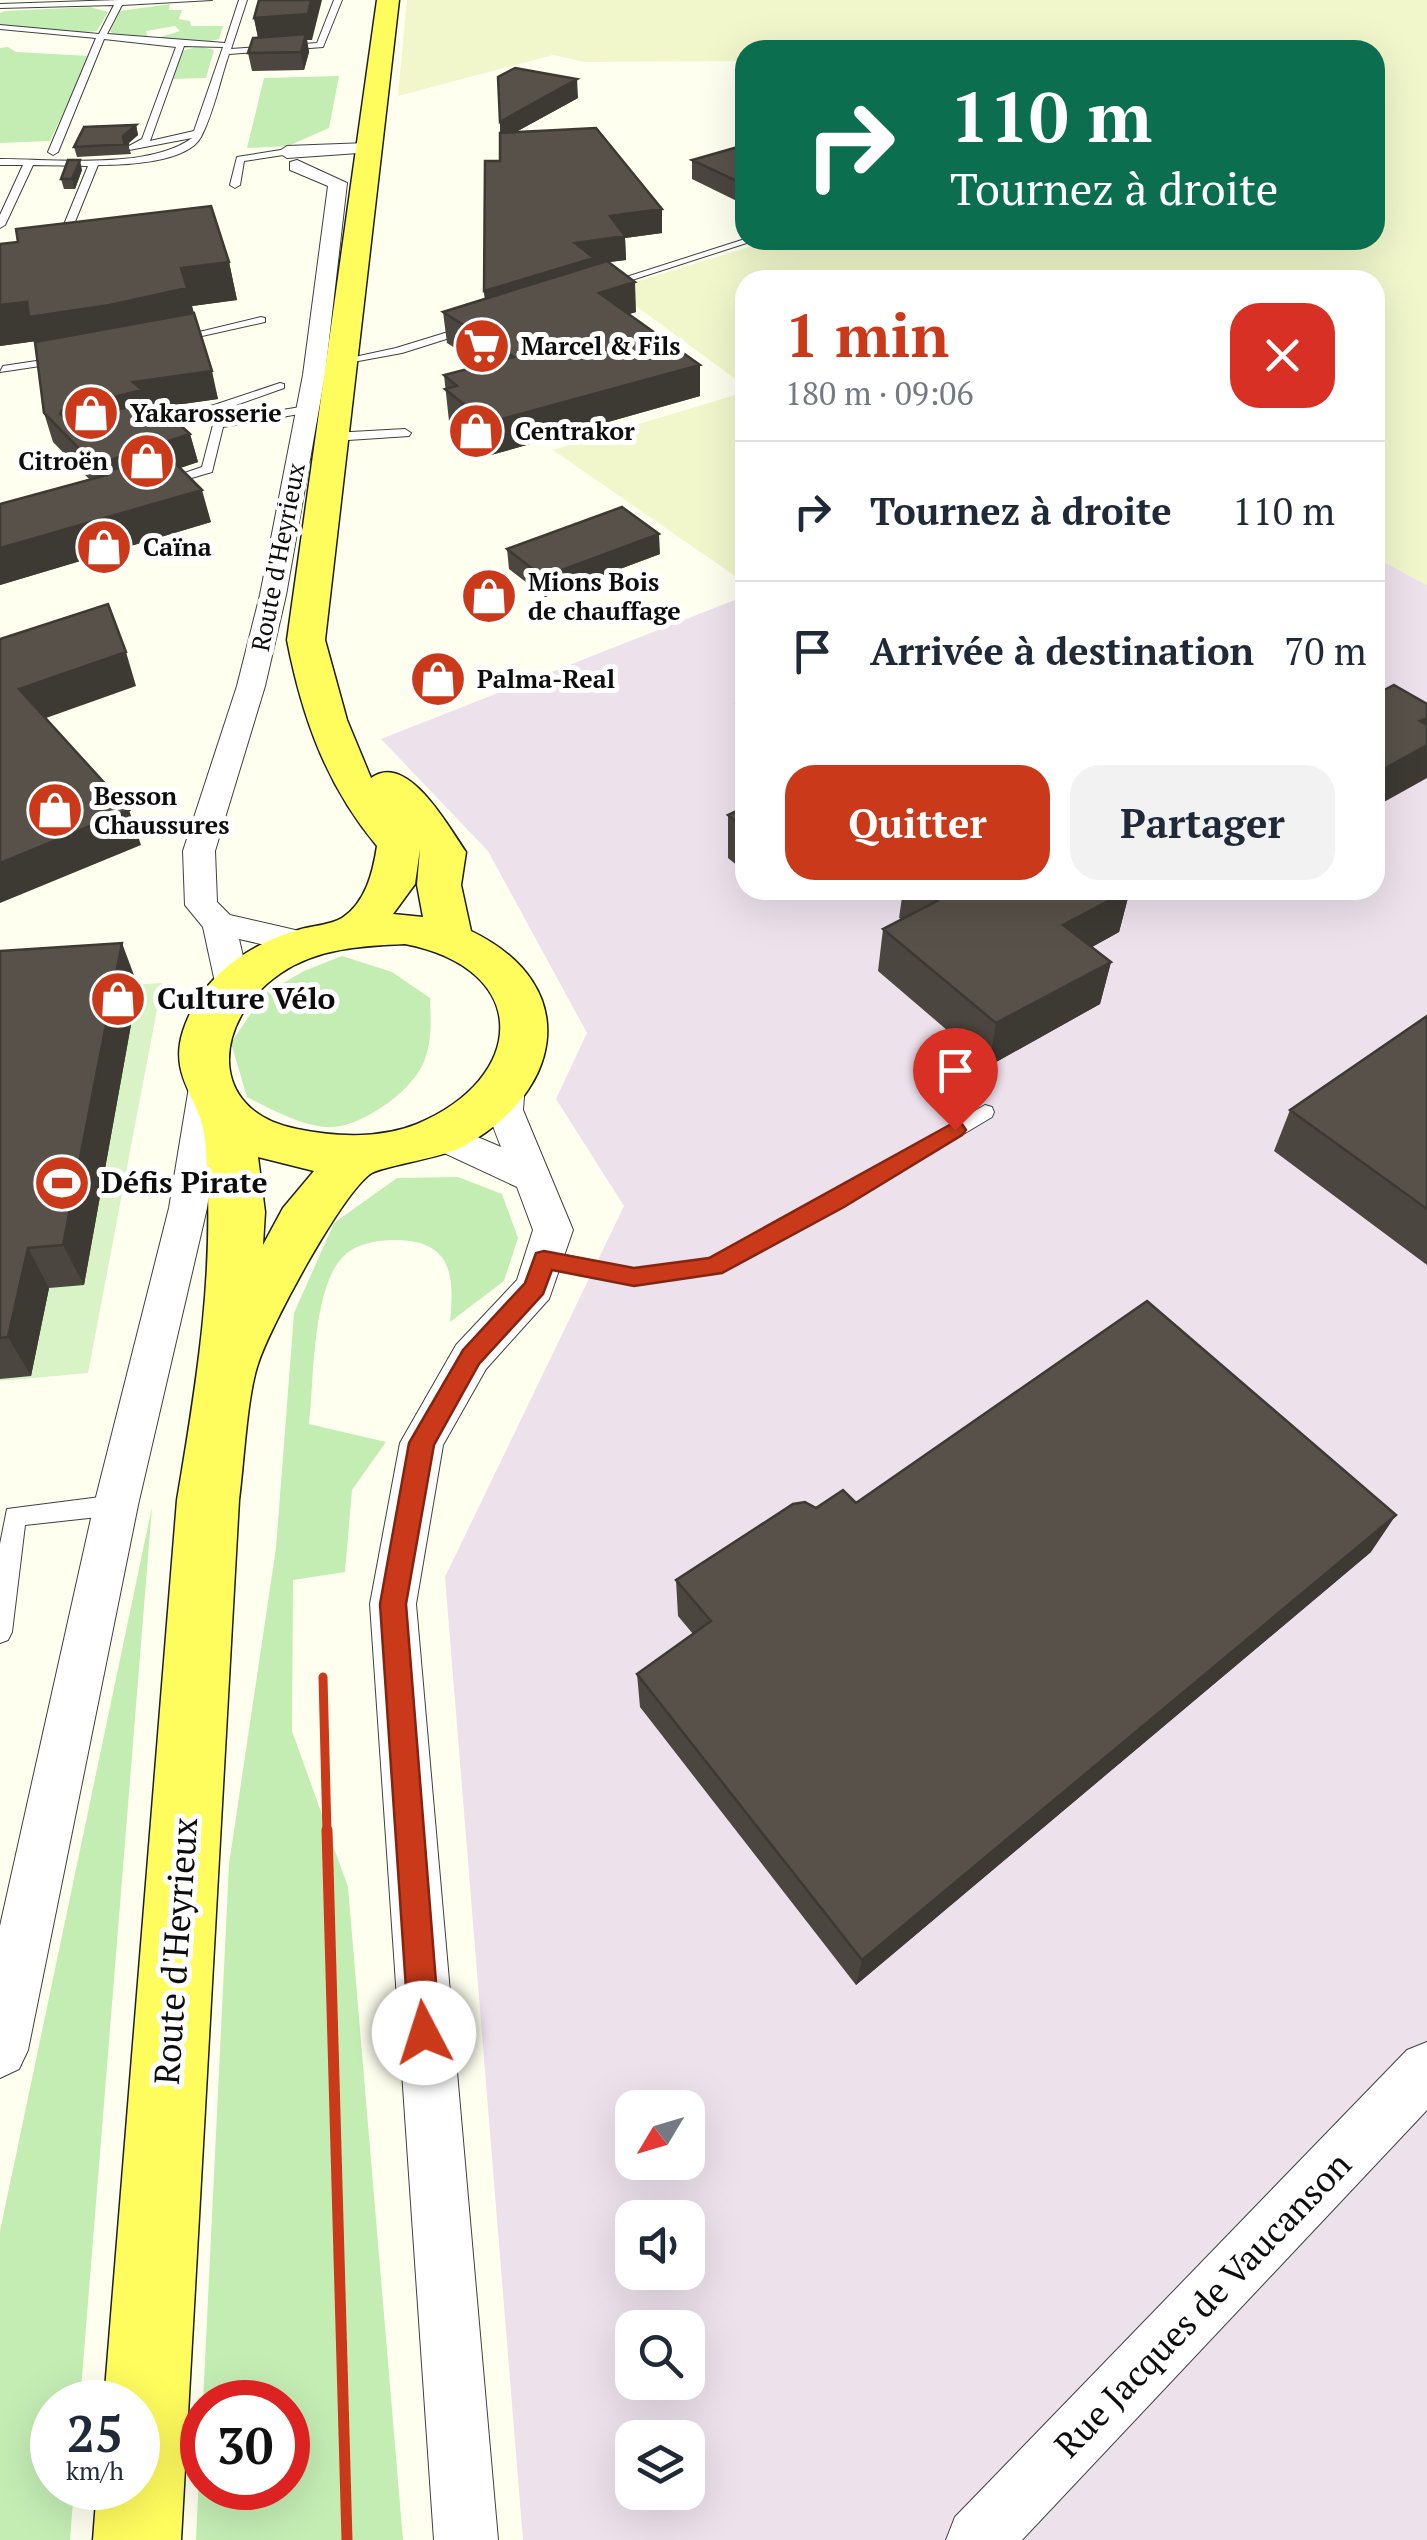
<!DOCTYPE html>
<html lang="fr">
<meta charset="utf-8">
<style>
body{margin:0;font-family:"PT Serif",serif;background:#f2f2f3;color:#1f2937;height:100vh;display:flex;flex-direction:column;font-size:38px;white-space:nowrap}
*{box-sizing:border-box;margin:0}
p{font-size:32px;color:#747a83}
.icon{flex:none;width:55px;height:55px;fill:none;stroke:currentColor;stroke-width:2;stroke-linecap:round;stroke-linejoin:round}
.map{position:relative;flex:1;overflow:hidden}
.sheet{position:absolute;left:735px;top:270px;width:650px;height:630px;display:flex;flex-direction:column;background:#fff;border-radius:30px;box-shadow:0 10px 40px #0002}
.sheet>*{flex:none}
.banner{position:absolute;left:735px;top:40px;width:650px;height:210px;border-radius:30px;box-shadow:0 10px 40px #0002;background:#0b6e4f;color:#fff;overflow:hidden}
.needle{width:65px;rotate:232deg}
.buttons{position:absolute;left:615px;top:2090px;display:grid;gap:20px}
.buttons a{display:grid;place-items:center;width:90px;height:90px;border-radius:20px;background:#fff;box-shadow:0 10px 40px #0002;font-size:50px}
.speed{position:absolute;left:30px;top:2380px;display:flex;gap:20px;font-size:50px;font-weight:700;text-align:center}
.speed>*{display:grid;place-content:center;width:130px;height:130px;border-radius:50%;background:#fff;box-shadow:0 10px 40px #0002;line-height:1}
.speed small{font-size:25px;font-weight:400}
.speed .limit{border:15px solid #d22;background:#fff;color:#111}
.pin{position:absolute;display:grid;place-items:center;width:85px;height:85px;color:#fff;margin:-102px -42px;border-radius:50% 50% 50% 0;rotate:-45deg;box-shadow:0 0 10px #0007}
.pin .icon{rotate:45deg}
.me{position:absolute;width:110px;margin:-55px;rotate:355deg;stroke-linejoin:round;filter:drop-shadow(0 0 8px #0008)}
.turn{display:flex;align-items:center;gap:35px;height:210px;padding:0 50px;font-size:45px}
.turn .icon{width:130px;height:130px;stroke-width:2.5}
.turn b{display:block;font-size:70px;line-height:85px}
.round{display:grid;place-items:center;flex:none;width:105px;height:105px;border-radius:30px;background:#f2f2f3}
.overview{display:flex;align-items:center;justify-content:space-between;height:170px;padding:0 50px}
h1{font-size:60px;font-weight:800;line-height:75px;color:#c9391a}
.primary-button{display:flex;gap:20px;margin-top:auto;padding:20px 50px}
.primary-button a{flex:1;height:115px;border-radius:30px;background:#c9391a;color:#fff;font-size:40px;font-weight:800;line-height:115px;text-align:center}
.primary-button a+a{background:#f2f2f3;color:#1f2937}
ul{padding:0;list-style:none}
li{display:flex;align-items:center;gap:30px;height:140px;padding:0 50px;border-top:2px solid #e0e1e3}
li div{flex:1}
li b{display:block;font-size:38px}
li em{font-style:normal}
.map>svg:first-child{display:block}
.industrial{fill:#ede1eb;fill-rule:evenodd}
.farmland{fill:#f1f7cb}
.green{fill:#c4edb4}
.pitch{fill:#daf3c6}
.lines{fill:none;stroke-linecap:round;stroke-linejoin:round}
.lane-casing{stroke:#404040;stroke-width:2}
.street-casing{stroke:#404040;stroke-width:2}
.primary-casing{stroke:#1e1e1e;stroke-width:3}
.lane{fill:#fff;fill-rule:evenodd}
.street{fill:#fff;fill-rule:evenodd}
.primary{fill:#fffc5e;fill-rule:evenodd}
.rail-far1{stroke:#c9391a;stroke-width:9}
.rail{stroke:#c9391a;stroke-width:11}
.wall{fill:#4b463f}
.shaded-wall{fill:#3d3933}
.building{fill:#575149;stroke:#3d3933;stroke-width:2.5}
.route{fill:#c9391a;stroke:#832511;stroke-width:2.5}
.labels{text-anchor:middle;stroke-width:10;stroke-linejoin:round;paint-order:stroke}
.far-poi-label{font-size:25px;font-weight:bold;fill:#0d0d0d;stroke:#fff;text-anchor:start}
.far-street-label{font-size:25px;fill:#0d0d0d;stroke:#fff}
.poi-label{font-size:30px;font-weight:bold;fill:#0d0d0d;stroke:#fff;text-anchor:start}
.near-street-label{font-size:35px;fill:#0d0d0d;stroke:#fff}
</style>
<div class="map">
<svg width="1427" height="2540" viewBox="0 0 1427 2540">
<rect width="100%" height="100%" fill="#feffee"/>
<path class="industrial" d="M1375 557 1427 585V2540H523L445 1577 624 1206 556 1099 587 1033 488 851 381 739 745 596V890H1375ZM632 2108H688V2162H632ZM632 2218H688V2272H632ZM632 2328H688V2382H632ZM632 2438H688V2492H632Z"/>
<path class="farmland" d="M407 0H1427V585L1375 557V280H745V386L613 289 772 240H1375V50H745V61L585 62 553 55 398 96Z
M745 392V583L553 450Z"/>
<path class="green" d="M170 4 169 10H182L179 19 190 21 191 26H223L219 39 203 43 157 38 180 31 175 26 146 31 148 38 115 36 110 31 120 11Z
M90 7 108 12 97 31 80 33 0 26V13L5 11Z
M199 46 214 50 206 78 172 79 182 51Z
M8 47 16 52 90 56 50 141 0 143V48Z
M339 76 329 128 288 146 247 148 264 78Z
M342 956 392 972 430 998C431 1019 432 1039 425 1059 415 1089 366 1124 334 1127 306 1129 271 1109 247 1097L231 1043 264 994 304 971Z
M458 1177 502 1194 518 1238 504 1281 450 1322C455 1272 451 1239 391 1240 373 1241 355 1244 342 1258 312 1290 314 1381 309 1424L386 1442 352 1490 345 1572 293 1580 292 1731 348 1887 403 2540H196L202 2413V2488H288V2402H203L229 1864 276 1548 294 1313 334 1223 397 1178Z
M152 1507 80 2402H52V2488H74L70 2540H0V2231Z"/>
<path class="pitch" d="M162 983 88 1373 0 1381V993Z"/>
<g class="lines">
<g class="lane-casing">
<path id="lane" d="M119 0H212L122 5 107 34 225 43 239 0H247L231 49 317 43 334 0H342L323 47 229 54C220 80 214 112 201 137 187 163 124 165 98 165L72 229 63 227 88 166 33 165 5 225 0 228V215L23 165H0V159C53 159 148 170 192 138L129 150V146L142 139 176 47 104 39 58 152 53 155 48 152 96 38 0 29V25L99 34 114 5 0 8V4ZM184 46 223 47 194 131 150 141Z
M287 149 290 154 244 161 240 185 235 188 230 185 237 157Z
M745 239 756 240 607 288 598 286Z
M261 317 265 318V322L175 342 170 339Z
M471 325 476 328 475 330 402 353 342 364 336 361 396 348Z
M63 357 69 360 67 362 0 372 3 366Z
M280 383 284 384V388L222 410 147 429 141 425 214 405Z
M307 406 311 408V412L223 427 212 472 164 486 158 482 202 467 214 421Z
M405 429 411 433 409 436 333 441 327 437 333 433Z
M985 1105 992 1107 994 1112 992 1117 843 1206 720 1272 635 1285 544 1267 537 1265 534 1259 537 1253 544 1251 635 1269 709 1259 829 1196Z
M116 1495 124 1498 127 1505 124 1512 116 1515 25 1525 12 1632 8 1640 0 1643V1544L7 1509Z"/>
</g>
<g class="street-casing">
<path id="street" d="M367 143 373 144V152L287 158 278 152 287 146Z
M297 160 347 183 325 375 286 595 265 686 215 851 217 902 230 915 317 935 322 943 317 951 305 954 239 939 250 987 245 995 233 999 221 995 216 987 203 927 185 905 183 851 237 686 260 595 303 375 328 186 290 170V162Z
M507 1071 520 1075 525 1084 523 1110 573 1230 549 1299 486 1369 443 1445 416 1604 498 2540H434L370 1604 400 1443 456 1345 517 1280 533 1230 517 1187 427 1145 421 1135 427 1125 440 1121 501 1147C492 1123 480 1100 494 1075Z
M207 1074 220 1078 225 1087 207 1208 138 1505 28 2050 19 2069 0 2078V1926L94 1505 169 1208 189 1087 194 1078Z
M1427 2042V2110L1022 2540H946L955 2517 1407 2050Z"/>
</g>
<g class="primary-casing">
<path id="primary" d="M377 0H399L325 640 347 720 371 778C407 751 448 826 466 852L461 885 471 931C587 987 561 1097 458 1149 439 1158 379 1167 370 1174 340 1197 270 1326 258 1364 247 1396 244 1463 239 1500L181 2540H93L97 2488H138V2402H104L177 1500C198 1376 216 1264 205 1139 201 1098 168 1078 183 1031 200 978 247 945 298 930 310 926 331 925 342 918 366 902 373 872 377 846 326 785 302 717 287 640ZM420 849 417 885 423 917 393 914 415 884ZM405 944C533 969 527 1078 417 1124 381 1139 335 1137 297 1129 204 1111 214 1018 281 973 318 948 362 946 405 944ZM258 1157 314 1171 283 1208 263 1245 265 1212Z"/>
</g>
<use href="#lane" class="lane"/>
<use href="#street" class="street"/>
<use href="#primary" class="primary"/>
<path class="rail-far1" d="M323 1677 327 1833"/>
<path class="rail" d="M327 1830 347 2540"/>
</g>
<path class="wall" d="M254 18 312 40H307L309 52 304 70 252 71 248 53 258 37Z
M578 98 516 132 662 233 625 238 626 260 608 262 636 312 629 314 700 365V396L491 455 449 421 444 375 482 365 447 343 443 312 485 299 484 291 500 161V122Z
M136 125 138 135 128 144 131 154 77 157 74 147Z
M745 145V205L692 179V160Z
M82 170 75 189H64L61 179Z
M0 244 229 262 237 300 192 306 218 399 161 407 190 434 198 462 180 468 211 522 0 585V504L89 479 53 442 44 413 36 341 0 346Z
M507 549 660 554 545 597 509 569Z
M745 701V754L736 747 737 704Z
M745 807V872L728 858V815Z
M903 890H1130L1119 932 1092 947 1111 962 1100 1004 989 1066 878 971 883 929 901 919 899 918Z
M0 951 138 986 84 1285 49 1288 31 1376 0 1379Z
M1427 1016V1265L1274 1151 1290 1110Z
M856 1503 1371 1552 856 1985 640 1707 637 1674 693 1634 678 1616 676 1580 816 1508Z"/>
<path class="shaded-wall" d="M311 0H322L312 40H307L309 52 304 70 301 52 259 43 254 18Z
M577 79 578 98 501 140 500 122Z
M136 125 138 135 125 146 123 136Z
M80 160 82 170 75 189 72 179Z
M662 209V233L625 238 626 260 595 264 487 316 484 291 575 243 610 216Z
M229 262 237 300 192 306 197 327 37 341 0 346V305L181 268Z
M635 282 636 312 601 323 599 293Z
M700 365V396L491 455 487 423Z
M212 371 218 399 147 409 71 438 60 414 62 410 133 382Z
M190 434 198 462 112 491 107 475 105 472 110 491 103 494 95 465Z
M202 490 211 522 0 585V548Z
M659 534 660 554 545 597 543 577Z
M126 652 136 686 32 723 19 689Z
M1427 718V778L1375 807V774L1420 721Z
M129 810 141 845 0 903V863Z
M1130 890 1119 932 1054 968 1063 925Z
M122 943 138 986 84 1285 63 1245Z
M1111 962 1100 1004 989 1066 996 1023Z
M28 1248 49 1288 31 1376 8 1337Z
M1396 1515 1371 1552 856 1985 862 1960Z"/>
<path class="building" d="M259 0H311L308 14 254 18Z
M306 34 301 52 248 53 253 38Z
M515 68 577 79 500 122 498 77Z
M136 125 123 136 124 143 129 144 74 147 84 127Z
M596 128 662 209 610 216 625 236 575 243 594 258 484 291 485 161H500V133Z
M745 145V185L692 160Z
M68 160H80L72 179H61Z
M211 206 229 262 181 268 187 288 110 305 29 317 27 302 0 305V244L18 242 16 229Z
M607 261 635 282 599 293 700 365 487 423 445 389 457 386 444 375 514 357 443 312Z
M194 313 212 371 133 382 142 390 62 410 60 414 70 421 154 401 190 434 95 465 44 413 35 342Z
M166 454 202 490 0 548V504L107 475 105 472Z
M622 507 659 534 543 577 507 549Z
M108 604 126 652 19 689 129 810 0 863V639Z
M1394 685 1427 704V718L1420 721 1427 725V745L1375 774V695Z
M745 701V711L737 704Z
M745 807V829L728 815Z
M923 890H1129L1063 925 1111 962 996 1023 883 929 937 901Z
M122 943 63 1245 28 1248 8 1337 0 1338V951Z
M1427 1016V1209L1290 1110Z
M1147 1301 1396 1515 862 1960 637 1674 711 1621 676 1580 793 1504 805 1502 816 1508 843 1490 856 1503Z"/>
<path class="route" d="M955 1122 962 1124 966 1130 962 1135 844 1207 722 1273 634 1286 552 1270 543 1294 479 1364 434 1445 406 1604 440 2033 435 2044 424 2048 413 2044 409 2033 380 1604 409 1443 463 1350 525 1283 536 1253 544 1251 634 1268 709 1258Z"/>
<defs>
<g id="supermarket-disc" transform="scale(2.875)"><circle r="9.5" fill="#c9391a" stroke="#fff"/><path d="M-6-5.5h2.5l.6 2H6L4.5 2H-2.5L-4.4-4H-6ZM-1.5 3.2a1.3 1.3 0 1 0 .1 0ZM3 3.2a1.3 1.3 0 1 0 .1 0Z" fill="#fff"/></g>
<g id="shop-disc" transform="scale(2.875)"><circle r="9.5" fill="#c9391a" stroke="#fff"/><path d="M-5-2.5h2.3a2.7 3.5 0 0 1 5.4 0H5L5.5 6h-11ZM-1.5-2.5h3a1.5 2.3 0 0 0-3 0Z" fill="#fff"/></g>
<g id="stadium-disc" transform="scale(2.875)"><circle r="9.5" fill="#c9391a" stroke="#fff"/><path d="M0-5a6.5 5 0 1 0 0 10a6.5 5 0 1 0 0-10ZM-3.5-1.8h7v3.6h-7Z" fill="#fff"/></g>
</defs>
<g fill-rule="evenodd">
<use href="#supermarket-disc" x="482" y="346"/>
<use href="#shop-disc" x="91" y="413"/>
<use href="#shop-disc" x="476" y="431"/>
<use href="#shop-disc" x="147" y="461"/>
<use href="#shop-disc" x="104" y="547"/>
<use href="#shop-disc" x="489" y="596"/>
<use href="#shop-disc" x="438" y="679"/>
<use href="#shop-disc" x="55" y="810"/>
<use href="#shop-disc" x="118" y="999"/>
<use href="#stadium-disc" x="62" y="1183"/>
</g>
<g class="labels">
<g class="far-poi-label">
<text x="521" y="355">Marcel &amp; Fils</text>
<text x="130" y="422">Yakarosserie</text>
<text x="515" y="440">Centrakor</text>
<text x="108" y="470" text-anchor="end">Citroën</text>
<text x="143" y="556">Caïna</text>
<text x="528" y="591">Mions Bois<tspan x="528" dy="29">de chauffage</tspan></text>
<text x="477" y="688">Palma-Real</text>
<text x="94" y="805">Besson<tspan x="94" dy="29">Chaussures</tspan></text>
</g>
<g class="far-street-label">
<text transform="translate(278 557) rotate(-79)" y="9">Route d'Heyrieux</text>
</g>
<g class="poi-label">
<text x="157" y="1009">Culture Vélo</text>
<text x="101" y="1193">Défis Pirate</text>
</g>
<g class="near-street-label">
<text transform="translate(176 1951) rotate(-86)" y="12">Route d'Heyrieux</text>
<text transform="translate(1203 2305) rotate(-46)" y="12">Rue Jacques de Vaucanson</text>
</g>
</g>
</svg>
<div class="buttons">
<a><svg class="needle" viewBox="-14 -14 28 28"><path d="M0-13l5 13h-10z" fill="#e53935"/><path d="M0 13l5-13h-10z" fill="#747a83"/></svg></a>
<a><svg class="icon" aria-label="sound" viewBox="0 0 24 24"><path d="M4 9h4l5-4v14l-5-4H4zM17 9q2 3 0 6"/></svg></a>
<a><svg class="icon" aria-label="search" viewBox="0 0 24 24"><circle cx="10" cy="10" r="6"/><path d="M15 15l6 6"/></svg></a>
<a><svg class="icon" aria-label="layers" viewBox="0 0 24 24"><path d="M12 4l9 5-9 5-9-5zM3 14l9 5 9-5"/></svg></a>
</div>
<div class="speed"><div>25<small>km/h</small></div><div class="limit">30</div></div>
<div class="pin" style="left:955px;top:1130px;background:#d93025"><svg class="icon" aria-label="arrive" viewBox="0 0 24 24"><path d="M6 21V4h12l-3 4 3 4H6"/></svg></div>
<svg class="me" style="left:424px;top:2033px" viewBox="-20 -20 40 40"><circle r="19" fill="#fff"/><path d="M0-13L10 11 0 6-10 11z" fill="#c9391a"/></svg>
<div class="banner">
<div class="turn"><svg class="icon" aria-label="right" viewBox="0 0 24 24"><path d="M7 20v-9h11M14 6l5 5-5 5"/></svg><div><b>110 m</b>Tournez à droite</div></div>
</div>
<section class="sheet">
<div class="overview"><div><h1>1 min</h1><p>180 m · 09:06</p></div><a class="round" style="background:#d93025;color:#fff"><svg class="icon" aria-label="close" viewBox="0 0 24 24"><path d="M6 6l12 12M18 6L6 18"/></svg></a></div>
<ul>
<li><svg class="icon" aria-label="right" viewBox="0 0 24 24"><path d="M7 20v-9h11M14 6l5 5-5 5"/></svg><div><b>Tournez à droite</b></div><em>110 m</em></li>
<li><svg class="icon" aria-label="arrive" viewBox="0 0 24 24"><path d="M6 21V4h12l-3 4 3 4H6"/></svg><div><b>Arrivée à destination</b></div><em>70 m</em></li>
</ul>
<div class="primary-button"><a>Quitter</a><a>Partager</a></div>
</section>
</div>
